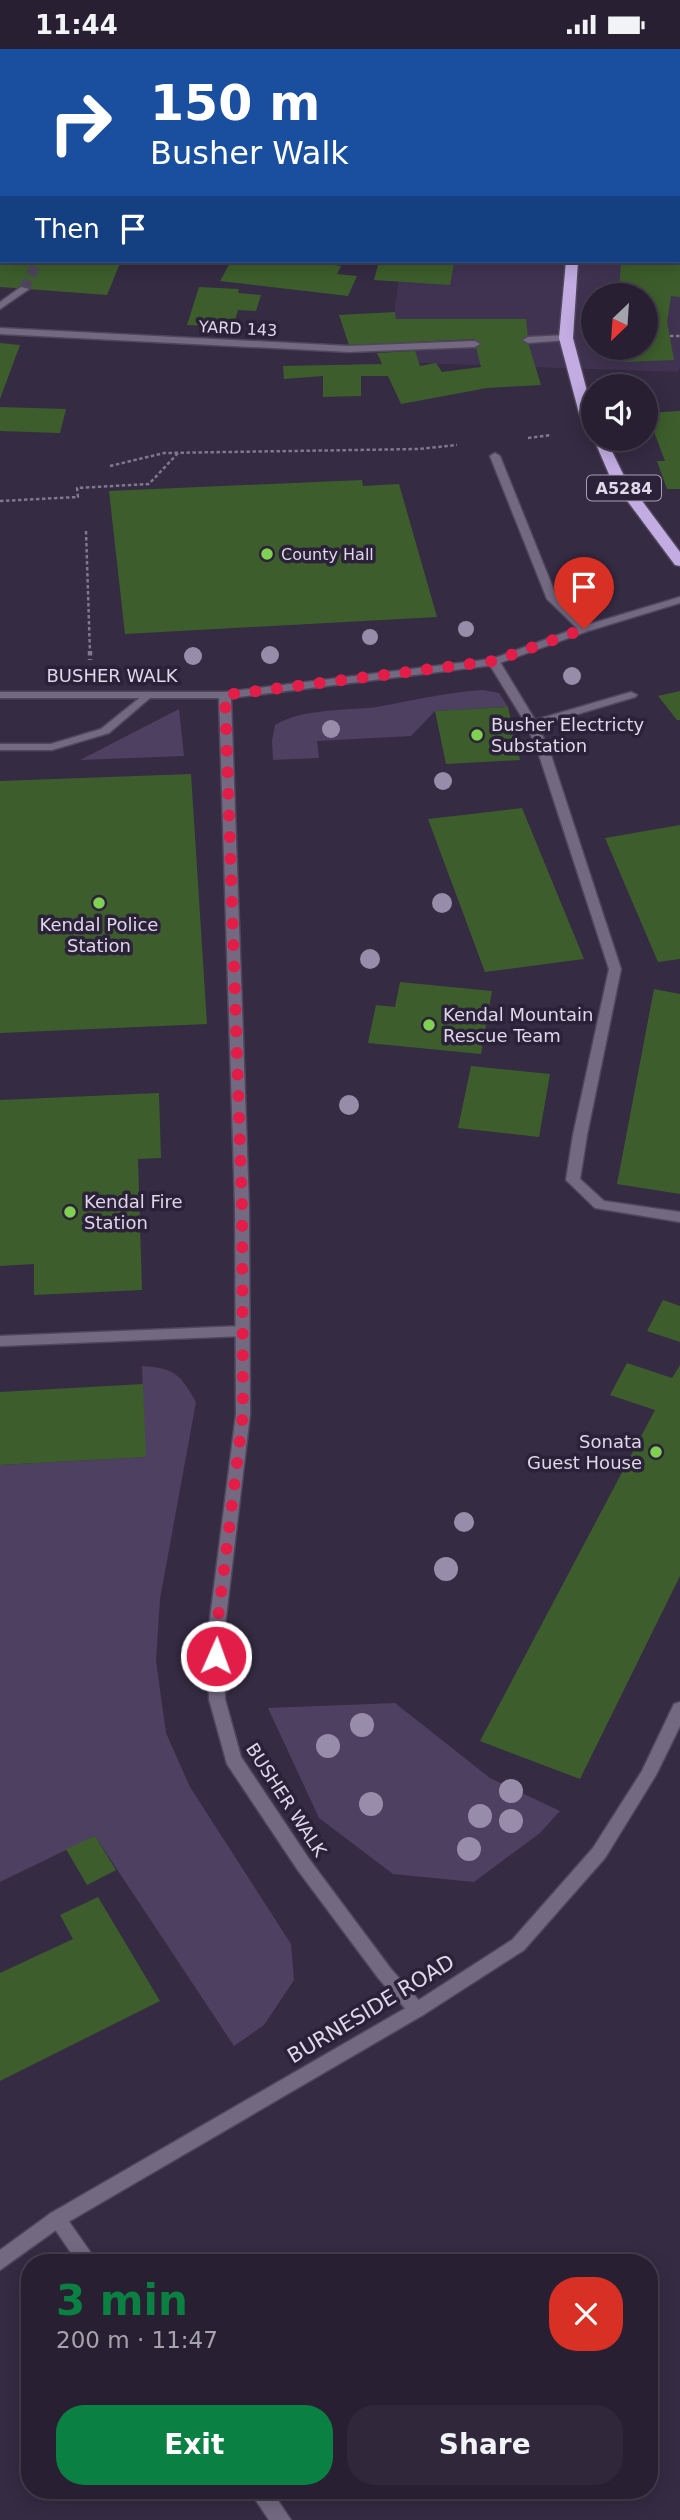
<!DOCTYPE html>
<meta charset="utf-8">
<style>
body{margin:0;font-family:"DejaVu Sans",sans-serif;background:#30283a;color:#f1f3f6;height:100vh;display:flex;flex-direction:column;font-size:26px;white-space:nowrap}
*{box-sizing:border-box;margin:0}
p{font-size:23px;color:#a5a3ac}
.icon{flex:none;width:38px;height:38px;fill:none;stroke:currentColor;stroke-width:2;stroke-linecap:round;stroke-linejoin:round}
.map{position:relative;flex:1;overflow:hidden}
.panel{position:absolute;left:21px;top:2205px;width:637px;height:245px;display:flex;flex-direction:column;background:#282032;border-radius:28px;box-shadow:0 4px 18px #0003,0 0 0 2px #443e4d}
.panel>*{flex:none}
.guide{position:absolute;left:0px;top:0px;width:681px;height:214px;box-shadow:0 4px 18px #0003,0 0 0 2px #443e4d;background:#1a4fa0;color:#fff;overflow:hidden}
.needle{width:46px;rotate:205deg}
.buttons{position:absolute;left:581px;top:234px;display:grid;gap:14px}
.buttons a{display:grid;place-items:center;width:77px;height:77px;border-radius:50%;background:#282032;box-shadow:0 4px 18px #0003,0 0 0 2px #443e4d;font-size:35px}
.pin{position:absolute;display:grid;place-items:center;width:60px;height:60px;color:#fff;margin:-72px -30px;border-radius:50% 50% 50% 0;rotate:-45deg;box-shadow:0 0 7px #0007}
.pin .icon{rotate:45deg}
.me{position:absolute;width:77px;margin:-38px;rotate:2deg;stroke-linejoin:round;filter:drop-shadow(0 0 5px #0008)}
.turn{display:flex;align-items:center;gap:24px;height:147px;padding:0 35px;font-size:32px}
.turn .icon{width:91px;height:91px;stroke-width:2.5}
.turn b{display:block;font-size:49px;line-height:60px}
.then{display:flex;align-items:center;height:66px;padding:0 35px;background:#0003;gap:14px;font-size:26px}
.round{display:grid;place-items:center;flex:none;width:74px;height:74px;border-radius:28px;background:#30283a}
.overview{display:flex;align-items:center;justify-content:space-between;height:119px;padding:0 35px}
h1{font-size:42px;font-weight:700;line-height:52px;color:#0b8043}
.primary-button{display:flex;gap:14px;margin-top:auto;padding:14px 35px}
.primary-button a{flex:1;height:80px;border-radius:28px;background:#0b8043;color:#fff;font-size:28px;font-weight:700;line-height:80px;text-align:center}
.primary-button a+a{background:#30283a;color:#f1f3f6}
.status{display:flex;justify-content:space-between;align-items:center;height:49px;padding:0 35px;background:#282032;direction:ltr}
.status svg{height:19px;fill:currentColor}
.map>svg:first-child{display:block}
.built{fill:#403352;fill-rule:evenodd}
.green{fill:#4e4061}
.building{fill:#3d5e2c}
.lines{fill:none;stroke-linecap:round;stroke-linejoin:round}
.minor-tunnel{stroke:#4e455c;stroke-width:10;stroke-dasharray:10 5;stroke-linecap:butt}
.service-casing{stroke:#50475d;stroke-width:3}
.minor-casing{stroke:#50475d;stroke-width:3}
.tertiary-casing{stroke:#50475d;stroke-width:3}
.trunk-casing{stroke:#50475d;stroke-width:3}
.path-far1{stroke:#80788c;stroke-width:2.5;stroke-dasharray:3.5 2.5;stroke-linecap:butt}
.path{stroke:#80788c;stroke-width:4.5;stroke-dasharray:4.5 3.5;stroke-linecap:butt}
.service{fill:#736a82;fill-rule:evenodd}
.minor{fill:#736a82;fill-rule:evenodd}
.tertiary{fill:#736a82;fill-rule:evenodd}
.trunk{fill:#c2ace2;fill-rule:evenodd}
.tree{fill:#978ca9}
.route{stroke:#e11d48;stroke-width:12;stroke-dasharray:0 21.6}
.poi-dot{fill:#80d052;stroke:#2b2139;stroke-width:2.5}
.labels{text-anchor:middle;stroke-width:7;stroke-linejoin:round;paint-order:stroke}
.far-street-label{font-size:16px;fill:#ded8e8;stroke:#2b2139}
.shield{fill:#2b2139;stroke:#a8a1b4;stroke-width:2}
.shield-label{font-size:16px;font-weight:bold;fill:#ded8e8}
.far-poi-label{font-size:16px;fill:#ded8e8;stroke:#2b2139;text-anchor:start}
.street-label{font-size:18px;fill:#ded8e8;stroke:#2b2139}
.poi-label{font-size:18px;fill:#ded8e8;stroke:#2b2139;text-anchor:start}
.near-street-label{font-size:21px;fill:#ded8e8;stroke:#2b2139}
</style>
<div class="status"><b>11:44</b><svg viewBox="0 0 49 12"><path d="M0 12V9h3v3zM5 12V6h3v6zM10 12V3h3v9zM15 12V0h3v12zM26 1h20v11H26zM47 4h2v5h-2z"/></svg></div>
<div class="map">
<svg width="680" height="2471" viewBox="0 0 680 2471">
<rect width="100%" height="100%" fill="#352b43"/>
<path class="built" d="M248 0H680V318L678 323 388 313 401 212H679V2ZM593 247H646V299H593Z"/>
<path class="green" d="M483 641 499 644 508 658 435 662 411 687 317 692 319 709 273 711 272 692 275 676C304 659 343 662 376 658 412 652 446 643 483 641Z
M179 660 184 707 80 711Z
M142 1317C175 1319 180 1325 196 1353L160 1550 156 1612 166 1684 190 1738 291 1895 294 1931 264 1976 234 1997 95 1787 0 1833V1416L145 1408Z
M395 1654 490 1729 560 1762 540 1784 474 1833 393 1825 319 1769 268 1659Z"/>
<path class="building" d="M0 212H121L107 246 0 238Z
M231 212H309L341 217 337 225 357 227 348 247 220 232Z
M379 212H407L454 215 450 236 374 231Z
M621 212H680V248L671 247 667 273 674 311 623 313 621 299H646V247H619Z
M199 238 239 240 238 244 261 246 256 262 238 261 233 278 187 276Z
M395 263 396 270H526L529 297 541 336 487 339 401 355 388 327H361V347L323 348V327L284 330 283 317 382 315 377 304 415 302 420 317 436 314 442 323 481 318 474 290 349 296 339 266Z
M0 294 20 296 0 350Z
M0 358 66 360 60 384 0 382Z
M680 362V440H667L657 412H665L647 364Z
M362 431 363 437 399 435 437 568 125 585 109 442Z
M680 642V671H677L658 647Z
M508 658 520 711 446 715 435 662Z
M191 725 207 975 0 984V732Z
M522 759 584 910 485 923 428 770Z
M680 776V910L658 913 605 789Z
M400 933 492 942 481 1005 368 994 376 956 395 958Z
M654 940 680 945V1145L617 1135Z
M471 1017 550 1025 539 1088 458 1079Z
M159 1044 161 1109 138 1110 142 1241 34 1246V1215L0 1217V1051Z
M663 1251 680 1257V1293L647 1282Z
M627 1314 672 1329 680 1316V1527L580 1730 480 1692 655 1361 610 1346Z
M143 1335 146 1408 0 1416V1343Z
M95 1787 116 1821 87 1836 66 1800Z
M98 1848 160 1952 0 2032V1924L73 1890 60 1866Z"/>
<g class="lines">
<path class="minor-tunnel" d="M24 240 38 212"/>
<g class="service-casing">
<path id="service" d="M293 0H302L292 2Z
M0 279 349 297 475 292 480 295 475 298 349 303 0 285Z
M566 286 571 289 569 291 528 294 523 291 528 288Z
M495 404 500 407 557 549 588 578V582H580L547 550 490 407Z
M494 610 500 613 535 671 631 643 637 646 635 648 538 677 550 703 621 920 587 1086 580 1130 604 1152 680 1163V1173L595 1159 566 1131 573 1086 609 920 538 703 526 675 488 613Z
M147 643 153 646 151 648 109 684 52 701H0V695H51L101 680Z
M243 1277 250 1282 243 1287 0 1297V1287Z"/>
</g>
<g class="minor-casing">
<path id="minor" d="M633 0H642L632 2Z
M679 65H680V71H679Z
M21 238 29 240 0 260V253Z
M680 548V554L588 582 494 616 231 649 249 1157 250 1365 224 1585 225 1650 241 1708 309 1810 391 1920 423 1956 426 1961 423 1966 417 1969 411 1966 379 1930 297 1820 227 1715 209 1650 208 1585 236 1365 235 1157 219 649H0V643H225L492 610 580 578Z
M57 2161 63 2164 98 2214H78L48 2170 51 2164Z
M249 2441H271L291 2471H269Z"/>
</g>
<g class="tertiary-casing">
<path id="tertiary" d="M680 1653V1677L656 1726 605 1809 524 1901 423 1966 63 2176 0 2221V2201L51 2164 411 1956 512 1891 593 1799 642 1722 674 1655Z"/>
</g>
<g class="trunk-casing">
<path id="trunk" d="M0 13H2V19H0Z
M566 212H578L573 289 593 365V382L588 381 579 364 559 289Z
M593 388 606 390 625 429 680 503V517L675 516 611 430Z"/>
</g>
<path class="path-far1" d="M670 287H680
M528 389 551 386
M110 417 164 404 419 400 457 396
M0 452 78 448 77 439 149 435 179 403
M86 482 90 604"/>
<path class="path" d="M90 602V611"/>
<use href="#service" class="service"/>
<use href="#minor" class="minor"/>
<use href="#tertiary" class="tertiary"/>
<use href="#trunk" class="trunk"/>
</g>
<g class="tree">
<circle cx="466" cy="580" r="8"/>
<circle cx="370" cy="588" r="8"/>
<circle cx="270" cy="606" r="9"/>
<circle cx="193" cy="607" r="9"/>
<circle cx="572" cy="627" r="9"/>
<circle cx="331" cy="680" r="9"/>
<circle cx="443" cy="732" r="9"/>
<circle cx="442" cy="854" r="10"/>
<circle cx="370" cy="910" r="10"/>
<circle cx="349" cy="1056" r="10"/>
<circle cx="464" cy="1473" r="10"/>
<circle cx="446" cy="1520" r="12"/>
<circle cx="362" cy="1676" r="12"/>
<circle cx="328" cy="1697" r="12"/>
<circle cx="511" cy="1742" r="12"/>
<circle cx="371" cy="1755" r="12"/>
<circle cx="480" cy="1767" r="12"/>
<circle cx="511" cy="1772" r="12"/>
<circle cx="469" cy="1800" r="12"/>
</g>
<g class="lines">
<path class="route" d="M216 1607V1586L243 1365 242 1157 225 646 494 612 584 580"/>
</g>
<g class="poi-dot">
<circle cx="267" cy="505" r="7"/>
<circle cx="477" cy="686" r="7"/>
<circle cx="99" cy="854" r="7"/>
<circle cx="429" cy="976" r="7"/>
<circle cx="70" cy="1163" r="7"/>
<circle cx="656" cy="1403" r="7"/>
</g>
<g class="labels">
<g class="far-street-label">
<text transform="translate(238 279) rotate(3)" y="6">YARD 143</text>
</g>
<rect class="shield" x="587" y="426.5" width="74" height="25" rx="5"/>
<g class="shield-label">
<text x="624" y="445">A5284</text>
</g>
<g class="far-poi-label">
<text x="281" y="511">County Hall</text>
</g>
<g class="street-label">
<text x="112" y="633">BUSHER WALK</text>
<text transform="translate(286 1751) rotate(57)" y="6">BUSHER WALK</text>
</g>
<g class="poi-label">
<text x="491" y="682">Busher Electricty<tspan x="491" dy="21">Substation</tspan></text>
<text x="99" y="882" text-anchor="middle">Kendal Police<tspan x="99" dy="21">Station</tspan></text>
<text x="443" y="972">Kendal Mountain<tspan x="443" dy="21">Rescue Team</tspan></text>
<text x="84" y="1159">Kendal Fire<tspan x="84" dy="21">Station</tspan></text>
<text x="642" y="1399" text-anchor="end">Sonata<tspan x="642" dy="21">Guest House</tspan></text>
</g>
<g class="near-street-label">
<text transform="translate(371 1960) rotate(-31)" y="7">BURNESIDE ROAD</text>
</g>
</g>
</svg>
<div class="buttons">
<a><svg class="needle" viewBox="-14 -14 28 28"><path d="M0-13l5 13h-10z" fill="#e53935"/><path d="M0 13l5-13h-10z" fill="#a5a3ac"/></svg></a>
<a><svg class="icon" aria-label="sound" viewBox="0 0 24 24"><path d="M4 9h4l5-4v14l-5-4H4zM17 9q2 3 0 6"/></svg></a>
</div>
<div class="pin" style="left:584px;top:580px;background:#d93025"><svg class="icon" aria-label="arrive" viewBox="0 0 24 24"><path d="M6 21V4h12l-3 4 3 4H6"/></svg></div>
<svg class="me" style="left:216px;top:1607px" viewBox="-20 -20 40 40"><circle r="17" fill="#e11d48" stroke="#fff" stroke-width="3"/><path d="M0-11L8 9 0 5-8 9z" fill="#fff"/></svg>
<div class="guide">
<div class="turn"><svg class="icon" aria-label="right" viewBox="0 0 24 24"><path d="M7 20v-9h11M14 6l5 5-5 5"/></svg><div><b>150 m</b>Busher Walk</div></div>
<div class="then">Then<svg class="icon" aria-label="arrive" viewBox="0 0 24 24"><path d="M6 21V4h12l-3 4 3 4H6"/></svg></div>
</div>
<section class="panel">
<div class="overview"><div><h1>3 min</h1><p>200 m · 11:47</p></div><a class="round" style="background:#d93025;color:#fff"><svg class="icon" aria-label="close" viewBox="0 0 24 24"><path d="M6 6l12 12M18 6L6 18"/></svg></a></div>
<div class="primary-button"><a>Exit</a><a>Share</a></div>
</section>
</div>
